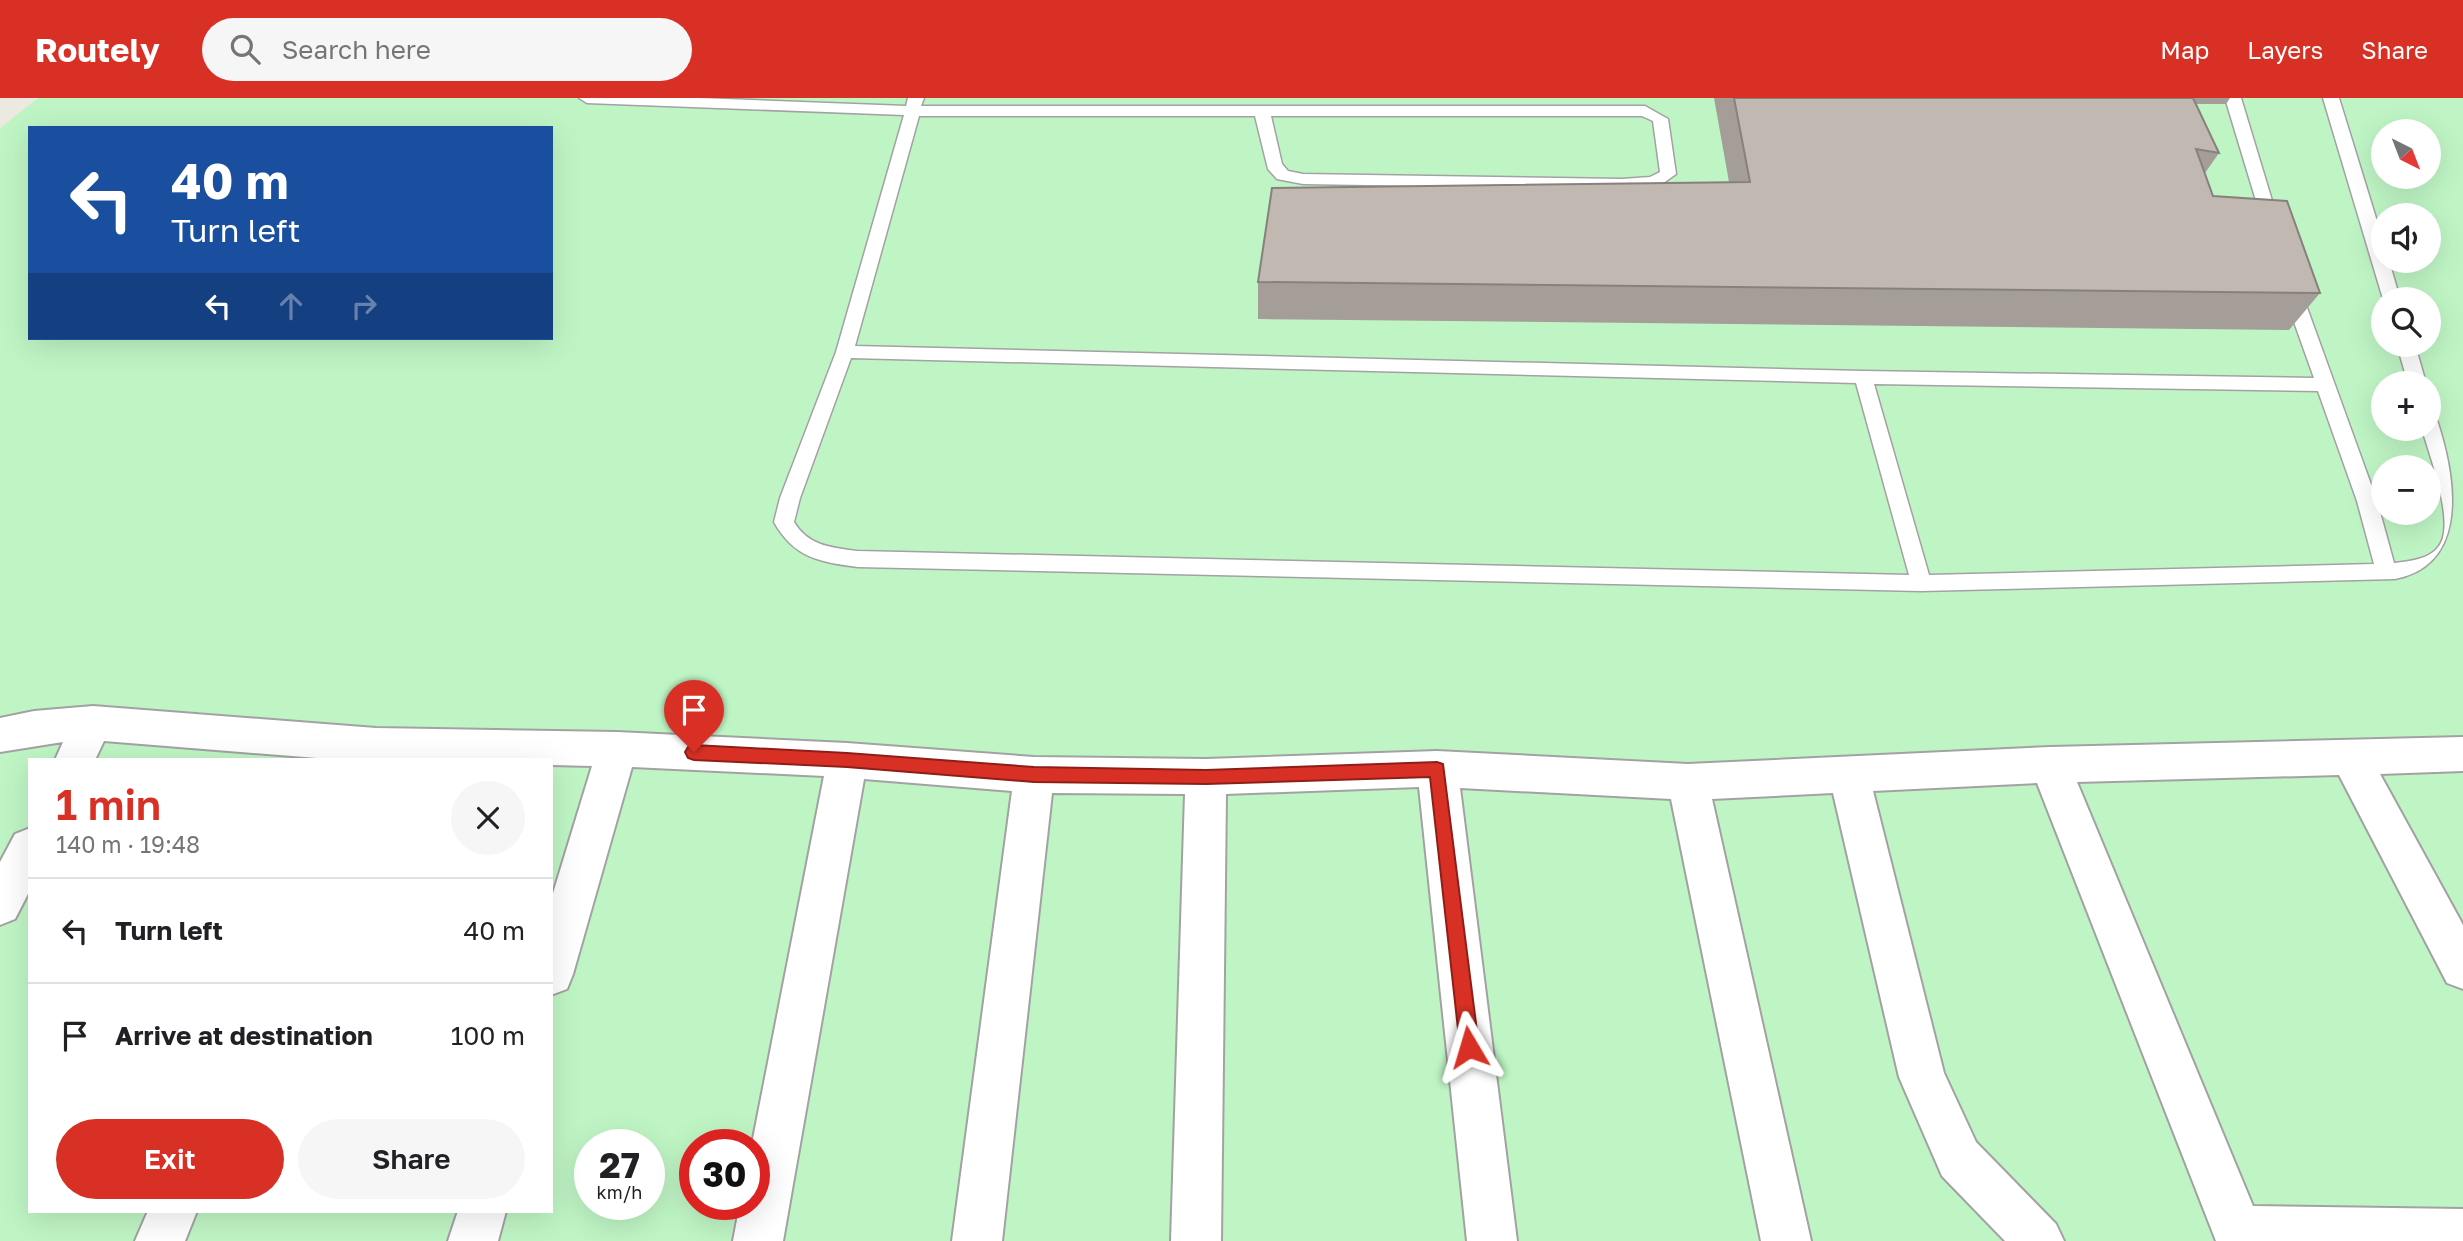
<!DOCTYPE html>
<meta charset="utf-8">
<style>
body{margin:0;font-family:"Golos Text",sans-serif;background:#f6f6f6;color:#202124;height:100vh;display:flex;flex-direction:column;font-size:26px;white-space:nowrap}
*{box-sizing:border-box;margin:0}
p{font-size:23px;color:#757577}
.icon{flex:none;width:38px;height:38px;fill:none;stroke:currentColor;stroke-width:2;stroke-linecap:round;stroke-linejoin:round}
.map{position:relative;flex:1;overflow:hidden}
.details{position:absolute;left:28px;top:660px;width:525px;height:455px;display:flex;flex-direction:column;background:#fff;border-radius:0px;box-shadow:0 7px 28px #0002}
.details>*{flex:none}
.hud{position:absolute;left:28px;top:28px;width:525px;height:214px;border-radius:0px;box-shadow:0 7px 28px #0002;background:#1a4fa0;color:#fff;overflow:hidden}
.needle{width:46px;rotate:138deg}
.tools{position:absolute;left:2371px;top:21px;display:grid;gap:14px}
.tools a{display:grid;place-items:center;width:70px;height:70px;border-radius:50%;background:#fff;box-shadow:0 7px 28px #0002;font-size:35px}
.speed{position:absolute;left:574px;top:1031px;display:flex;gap:14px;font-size:35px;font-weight:700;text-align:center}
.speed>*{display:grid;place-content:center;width:91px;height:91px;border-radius:50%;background:#fff;box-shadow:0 7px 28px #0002;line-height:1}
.speed small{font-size:18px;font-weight:400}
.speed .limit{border:10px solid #d22;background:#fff;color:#111}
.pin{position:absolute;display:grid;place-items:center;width:60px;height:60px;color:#fff;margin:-72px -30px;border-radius:50% 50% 50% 0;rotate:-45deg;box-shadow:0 0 7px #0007}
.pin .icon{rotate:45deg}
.me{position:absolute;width:77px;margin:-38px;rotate:353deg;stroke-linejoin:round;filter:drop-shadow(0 0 5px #0008)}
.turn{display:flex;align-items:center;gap:24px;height:147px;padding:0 28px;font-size:32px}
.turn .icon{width:91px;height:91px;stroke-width:2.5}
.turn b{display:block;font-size:49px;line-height:60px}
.lanes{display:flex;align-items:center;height:66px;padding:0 28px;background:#0003;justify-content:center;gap:35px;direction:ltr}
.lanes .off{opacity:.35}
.round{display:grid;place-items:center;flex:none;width:74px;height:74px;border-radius:37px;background:#f6f6f6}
.overview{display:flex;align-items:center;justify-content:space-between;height:119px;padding:0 28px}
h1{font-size:42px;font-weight:600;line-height:52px;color:#d93025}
.primary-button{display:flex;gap:14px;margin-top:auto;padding:14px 28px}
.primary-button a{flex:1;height:80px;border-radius:42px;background:#d93025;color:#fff;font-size:28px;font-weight:600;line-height:80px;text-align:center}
.primary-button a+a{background:#f6f6f6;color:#202124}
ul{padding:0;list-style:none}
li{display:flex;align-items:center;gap:21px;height:105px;padding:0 28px;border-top:2px solid #e0e0e0}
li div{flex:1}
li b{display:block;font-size:26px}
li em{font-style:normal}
header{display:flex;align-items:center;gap:42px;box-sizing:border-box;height:98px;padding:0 35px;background:#d93025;color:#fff}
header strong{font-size:33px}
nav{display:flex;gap:38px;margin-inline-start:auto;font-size:24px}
.search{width:490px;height:63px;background:#f6f6f6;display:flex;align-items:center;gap:18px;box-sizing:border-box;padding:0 24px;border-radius:38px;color:#757577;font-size:26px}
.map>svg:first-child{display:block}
.park{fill:#bff5c5;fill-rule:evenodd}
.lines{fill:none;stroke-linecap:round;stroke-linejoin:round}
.service-casing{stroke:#a2a2a2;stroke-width:3}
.minor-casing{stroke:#a2a2a2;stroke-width:4}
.service{fill:#fff;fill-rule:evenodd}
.minor{fill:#fff;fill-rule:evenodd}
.wall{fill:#a59e98}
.building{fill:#c0b8b1;stroke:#86817c;stroke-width:2}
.route{fill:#d93025;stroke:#8d1f18;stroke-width:2}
</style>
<header>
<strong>Routely</strong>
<div class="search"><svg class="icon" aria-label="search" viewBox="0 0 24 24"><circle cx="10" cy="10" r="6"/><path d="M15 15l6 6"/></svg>Search here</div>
<nav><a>Map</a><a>Layers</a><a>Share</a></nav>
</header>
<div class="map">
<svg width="2463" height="1143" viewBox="0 0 2463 1143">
<rect width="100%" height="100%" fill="#ece9e1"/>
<path class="park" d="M38 0H2463V1143H0V30ZM30 30H551V240H30ZM2384 33H2429V79H2384ZM2384 117H2429V163H2384ZM2384 201H2429V247H2384ZM2384 285H2429V331H2384ZM2384 369H2429V415H2384ZM30 662H551V1113H30ZM590 1046H649V1106H590ZM695 1046H754V1106H695Z"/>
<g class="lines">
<g class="service-casing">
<path id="service" d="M579 0H700L906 8 908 0H924L921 8H1645L1668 21 1676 76 1659 88 1622 91 1303 86 1277 81 1268 71 1255 18H919L855 248 1863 273 2314 280 2283 193 2292 187 2301 193 2377 403 2394 465C2409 463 2429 462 2439 448 2456 426 2429 356 2422 331H2429V318L2436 320 2438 325C2460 394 2463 468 2395 481L1921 493 858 469C820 464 794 460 774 424L780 400 836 254 904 17 587 5ZM1271 18H1642L1653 23 1660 74 1650 79 1622 81 1303 76 1288 73 1282 66ZM851 260 1856 285 1909 477 858 453C833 450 808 448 794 424L800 400ZM1874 286 2318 293 2357 403 2374 466 1929 477Z
M2225 0H2241L2280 129 2278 133H2266L2264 129Z
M2323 0H2339L2384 146V163H2389L2400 201H2383Z
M2397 247H2415L2426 285H2408Z"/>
</g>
<g class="minor-casing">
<path id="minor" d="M93 608 376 630 617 634 847 645 1034 659 1206 661 1437 653 1688 666 2050 649 2463 639V673L2380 676 2463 827V891L2447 885 2339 677 2077 684 2253 1108 2463 1111V1143H2216L2037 685 1873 693 1944 975 1976 1044 2056 1126 2064 1143H2005L1942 1078 1899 979 1833 695 1712 701 1811 1143H1761L1671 701 1460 690 1517 1143H1467L1419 689 1226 696 1221 1143H1171L1185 696 1052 695 1002 1143H952L1012 693 864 681 783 1143H733L740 1106H754V1046H752L824 678 632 669 573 876 567 891 551 897V802L592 668 551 667V662H342L104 643 95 662H55L63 644 0 654V620L34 613Z
M30 730V792L15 821 0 827V764L15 736Z
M148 1113H197L185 1143H135Z
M458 1113H506L498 1143H448Z"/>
</g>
<use href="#service" class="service"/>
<use href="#minor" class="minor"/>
</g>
<path class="wall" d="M1714 0H2230L2226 6H2196L2219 55 2205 75 2213 98 2320 195 2289 232 1258 221V184L1729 84Z"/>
<path class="building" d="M1734 0H2193L2219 55 2196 51 2213 98 2287 103 2320 195 1258 184 1272 90 1750 84Z"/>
<path class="route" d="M694 647 847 655 1034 669 1206 672 1437 664 1443 666 1479 949 1476 955 1469 958 1463 955 1460 949 1430 679 1206 686 1034 684 847 669 694 662 688 660 685 654 688 649Z"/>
</svg>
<div class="tools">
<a><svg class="needle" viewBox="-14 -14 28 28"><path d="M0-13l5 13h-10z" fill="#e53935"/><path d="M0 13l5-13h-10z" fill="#757577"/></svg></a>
<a><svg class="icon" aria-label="sound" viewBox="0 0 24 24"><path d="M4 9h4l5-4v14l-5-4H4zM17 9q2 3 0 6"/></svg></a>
<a><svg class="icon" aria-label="search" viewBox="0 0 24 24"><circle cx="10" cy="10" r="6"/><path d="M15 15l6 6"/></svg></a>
<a>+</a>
<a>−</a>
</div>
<div class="speed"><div>27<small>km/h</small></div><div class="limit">30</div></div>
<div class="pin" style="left:694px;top:654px;background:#d93025"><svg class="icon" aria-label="arrive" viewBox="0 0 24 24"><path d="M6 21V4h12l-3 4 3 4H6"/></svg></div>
<svg class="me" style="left:1469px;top:949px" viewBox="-20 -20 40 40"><path d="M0-17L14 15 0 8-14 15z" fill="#d93025" stroke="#fff" stroke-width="4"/></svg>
<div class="hud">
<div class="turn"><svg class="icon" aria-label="left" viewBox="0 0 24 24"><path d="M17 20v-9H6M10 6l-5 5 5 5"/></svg><div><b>40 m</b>Turn left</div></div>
<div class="lanes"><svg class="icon" aria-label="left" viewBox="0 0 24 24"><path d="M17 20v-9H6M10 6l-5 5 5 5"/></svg><svg class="icon off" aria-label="ahead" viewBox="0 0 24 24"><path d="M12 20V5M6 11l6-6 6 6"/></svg><svg class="icon off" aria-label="right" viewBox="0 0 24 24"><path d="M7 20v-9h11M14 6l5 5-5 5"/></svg></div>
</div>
<section class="details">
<div class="overview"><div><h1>1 min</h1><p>140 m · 19:48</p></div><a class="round"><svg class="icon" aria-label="close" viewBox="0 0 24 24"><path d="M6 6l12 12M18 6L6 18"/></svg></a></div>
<ul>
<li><svg class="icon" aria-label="left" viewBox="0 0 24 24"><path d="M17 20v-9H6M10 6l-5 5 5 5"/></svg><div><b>Turn left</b></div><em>40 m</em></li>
<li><svg class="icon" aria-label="arrive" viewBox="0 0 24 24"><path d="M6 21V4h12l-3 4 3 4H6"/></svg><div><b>Arrive at destination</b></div><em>100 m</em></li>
</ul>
<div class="primary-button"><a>Exit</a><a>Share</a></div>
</section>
</div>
